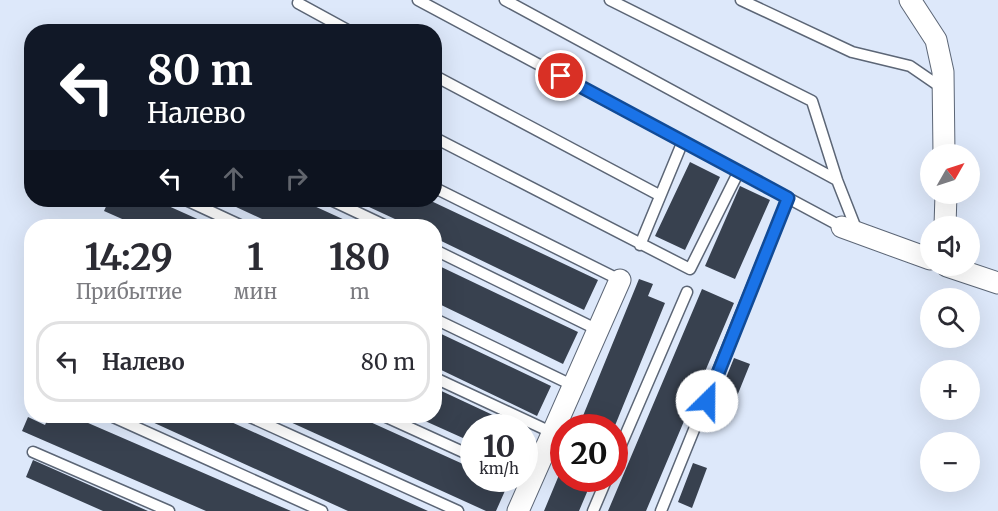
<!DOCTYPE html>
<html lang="ru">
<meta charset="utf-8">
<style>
body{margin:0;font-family:Merriweather,serif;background:#f7f7f7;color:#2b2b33;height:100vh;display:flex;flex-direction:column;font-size:22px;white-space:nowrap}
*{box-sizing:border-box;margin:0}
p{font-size:20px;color:#7c7c81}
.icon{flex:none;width:33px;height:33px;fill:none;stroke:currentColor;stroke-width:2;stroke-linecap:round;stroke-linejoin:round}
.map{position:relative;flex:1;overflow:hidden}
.drawer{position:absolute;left:24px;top:219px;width:418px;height:204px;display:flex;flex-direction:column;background:#fff;border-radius:24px;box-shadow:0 6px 24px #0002}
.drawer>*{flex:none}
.banner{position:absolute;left:24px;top:24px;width:418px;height:183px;border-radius:24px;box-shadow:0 6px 24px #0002;background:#111827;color:#fff;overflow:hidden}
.needle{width:39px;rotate:51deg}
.buttons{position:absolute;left:920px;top:144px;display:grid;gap:12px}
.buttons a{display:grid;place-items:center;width:60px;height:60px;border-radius:50%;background:#fff;box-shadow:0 6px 24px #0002;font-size:30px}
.speed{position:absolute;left:460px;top:414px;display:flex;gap:12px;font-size:30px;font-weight:700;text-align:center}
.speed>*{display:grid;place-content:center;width:78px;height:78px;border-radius:50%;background:#fff;box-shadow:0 6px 24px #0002;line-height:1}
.speed small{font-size:15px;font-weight:400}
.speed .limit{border:9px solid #d22;background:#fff;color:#111}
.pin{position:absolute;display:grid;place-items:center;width:51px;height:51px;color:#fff;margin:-26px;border:3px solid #fff;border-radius:50%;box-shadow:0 2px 6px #0007}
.me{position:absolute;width:66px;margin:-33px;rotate:23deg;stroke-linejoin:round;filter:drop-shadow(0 0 4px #0008)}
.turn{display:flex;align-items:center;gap:21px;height:126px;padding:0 24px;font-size:27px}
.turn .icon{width:78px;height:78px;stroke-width:2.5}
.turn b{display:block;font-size:42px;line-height:51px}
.lanes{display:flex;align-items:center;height:57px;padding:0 24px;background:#0003;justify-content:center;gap:30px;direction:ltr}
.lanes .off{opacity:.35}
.eta{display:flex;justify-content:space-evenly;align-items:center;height:102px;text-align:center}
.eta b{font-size:36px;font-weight:700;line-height:42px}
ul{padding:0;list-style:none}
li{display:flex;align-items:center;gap:18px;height:81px;margin:0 12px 9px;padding:0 12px;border:3px solid #e1e1e2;border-radius:24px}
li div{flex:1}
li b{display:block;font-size:22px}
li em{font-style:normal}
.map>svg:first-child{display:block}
.building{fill:#38414f}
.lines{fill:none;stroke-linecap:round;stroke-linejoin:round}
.service-casing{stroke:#5c6676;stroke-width:13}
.minor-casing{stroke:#5c6676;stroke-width:23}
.service{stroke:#fff;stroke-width:10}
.minor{stroke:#fff;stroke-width:21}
.route-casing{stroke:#114b97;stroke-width:15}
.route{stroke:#1a73e8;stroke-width:10}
</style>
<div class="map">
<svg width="998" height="511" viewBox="0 0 998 511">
<rect width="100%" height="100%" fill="#dde8fa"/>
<path class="building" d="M690 162 720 177 685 250 655 236Z
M740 186 770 200 735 279 705 266Z
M109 200H124L137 206 140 200H155L213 226H138L104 211Z
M221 200H301L358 226H277Z
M354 200H429L598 280 584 310 435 238V226H410Z
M435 264 578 332 563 364 435 302Z
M639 279 653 284 648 296 665 303 614 428H578Z
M702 289 734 303 646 511H608Z
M435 331 551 386 537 416 435 367Z
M734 358 750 364 731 411 715 405Z
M435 388 521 428H474V443L414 416H435Z
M49 416H72L291 511H206L22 431 28 417 45 425Z
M139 416H218L428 511H348Z
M277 416H357L474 469V478H495L508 484 496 511H486Z
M33 460 148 511H103L26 477Z
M564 463V478H593L579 511H544Z
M693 463 707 468 692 508 678 502Z"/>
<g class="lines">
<g class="service-casing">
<path id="service" d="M418 0 842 227
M505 0 837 180
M610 0 812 101 837 180 857 231
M741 0 852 52 910 66 942 88
M298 3 351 32
M435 76 659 195
M435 138 690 269 739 171
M435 188 620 280
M186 200 242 226
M331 200 386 226
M640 245 683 141
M435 250 598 330
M435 319 574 386
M435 378 553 433
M111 416 322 511
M248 416 458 511
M384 416 474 457
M33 452 169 511
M615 459 687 292
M593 511 607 478
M661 511 788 198"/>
</g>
<g class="minor-casing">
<path id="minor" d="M910 0 936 40 943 72 944 154
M945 226 946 194
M842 227 930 259
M947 266 998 283
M518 511 620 280"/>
</g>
<use href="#service" class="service"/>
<use href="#minor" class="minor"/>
</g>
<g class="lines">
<g class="route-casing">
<path id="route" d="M561 76 788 198 707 401"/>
</g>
<use href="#route" class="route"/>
</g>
</svg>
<div class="buttons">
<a><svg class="needle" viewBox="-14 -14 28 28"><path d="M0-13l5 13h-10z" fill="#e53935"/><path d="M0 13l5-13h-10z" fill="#7c7c81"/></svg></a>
<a><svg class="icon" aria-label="sound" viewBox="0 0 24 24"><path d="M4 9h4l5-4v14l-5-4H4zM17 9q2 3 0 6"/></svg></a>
<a><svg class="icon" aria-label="search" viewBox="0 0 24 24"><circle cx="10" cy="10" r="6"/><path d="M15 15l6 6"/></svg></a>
<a>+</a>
<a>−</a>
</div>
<div class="speed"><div>10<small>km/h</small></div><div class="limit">20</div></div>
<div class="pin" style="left:561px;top:76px;background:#d93025"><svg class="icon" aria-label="arrive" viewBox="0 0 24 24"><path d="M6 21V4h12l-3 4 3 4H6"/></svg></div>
<svg class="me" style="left:707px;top:401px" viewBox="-20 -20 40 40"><circle r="19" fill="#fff"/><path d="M0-13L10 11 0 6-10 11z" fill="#1a73e8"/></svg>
<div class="banner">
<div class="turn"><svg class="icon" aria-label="left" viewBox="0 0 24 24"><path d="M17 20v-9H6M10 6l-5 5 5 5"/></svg><div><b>80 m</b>Налево</div></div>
<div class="lanes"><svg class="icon" aria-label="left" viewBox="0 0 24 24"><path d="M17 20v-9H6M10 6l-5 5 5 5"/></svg><svg class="icon off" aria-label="ahead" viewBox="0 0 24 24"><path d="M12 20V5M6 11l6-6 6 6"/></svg><svg class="icon off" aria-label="right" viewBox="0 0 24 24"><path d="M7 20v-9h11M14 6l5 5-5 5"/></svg></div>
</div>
<section class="drawer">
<div class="eta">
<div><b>14:29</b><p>Прибытие</p></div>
<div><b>1</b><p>мин</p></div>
<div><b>180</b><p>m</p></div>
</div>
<ul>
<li><svg class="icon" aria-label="left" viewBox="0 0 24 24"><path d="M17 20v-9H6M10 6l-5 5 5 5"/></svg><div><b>Налево</b></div><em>80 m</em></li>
</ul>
</section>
</div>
